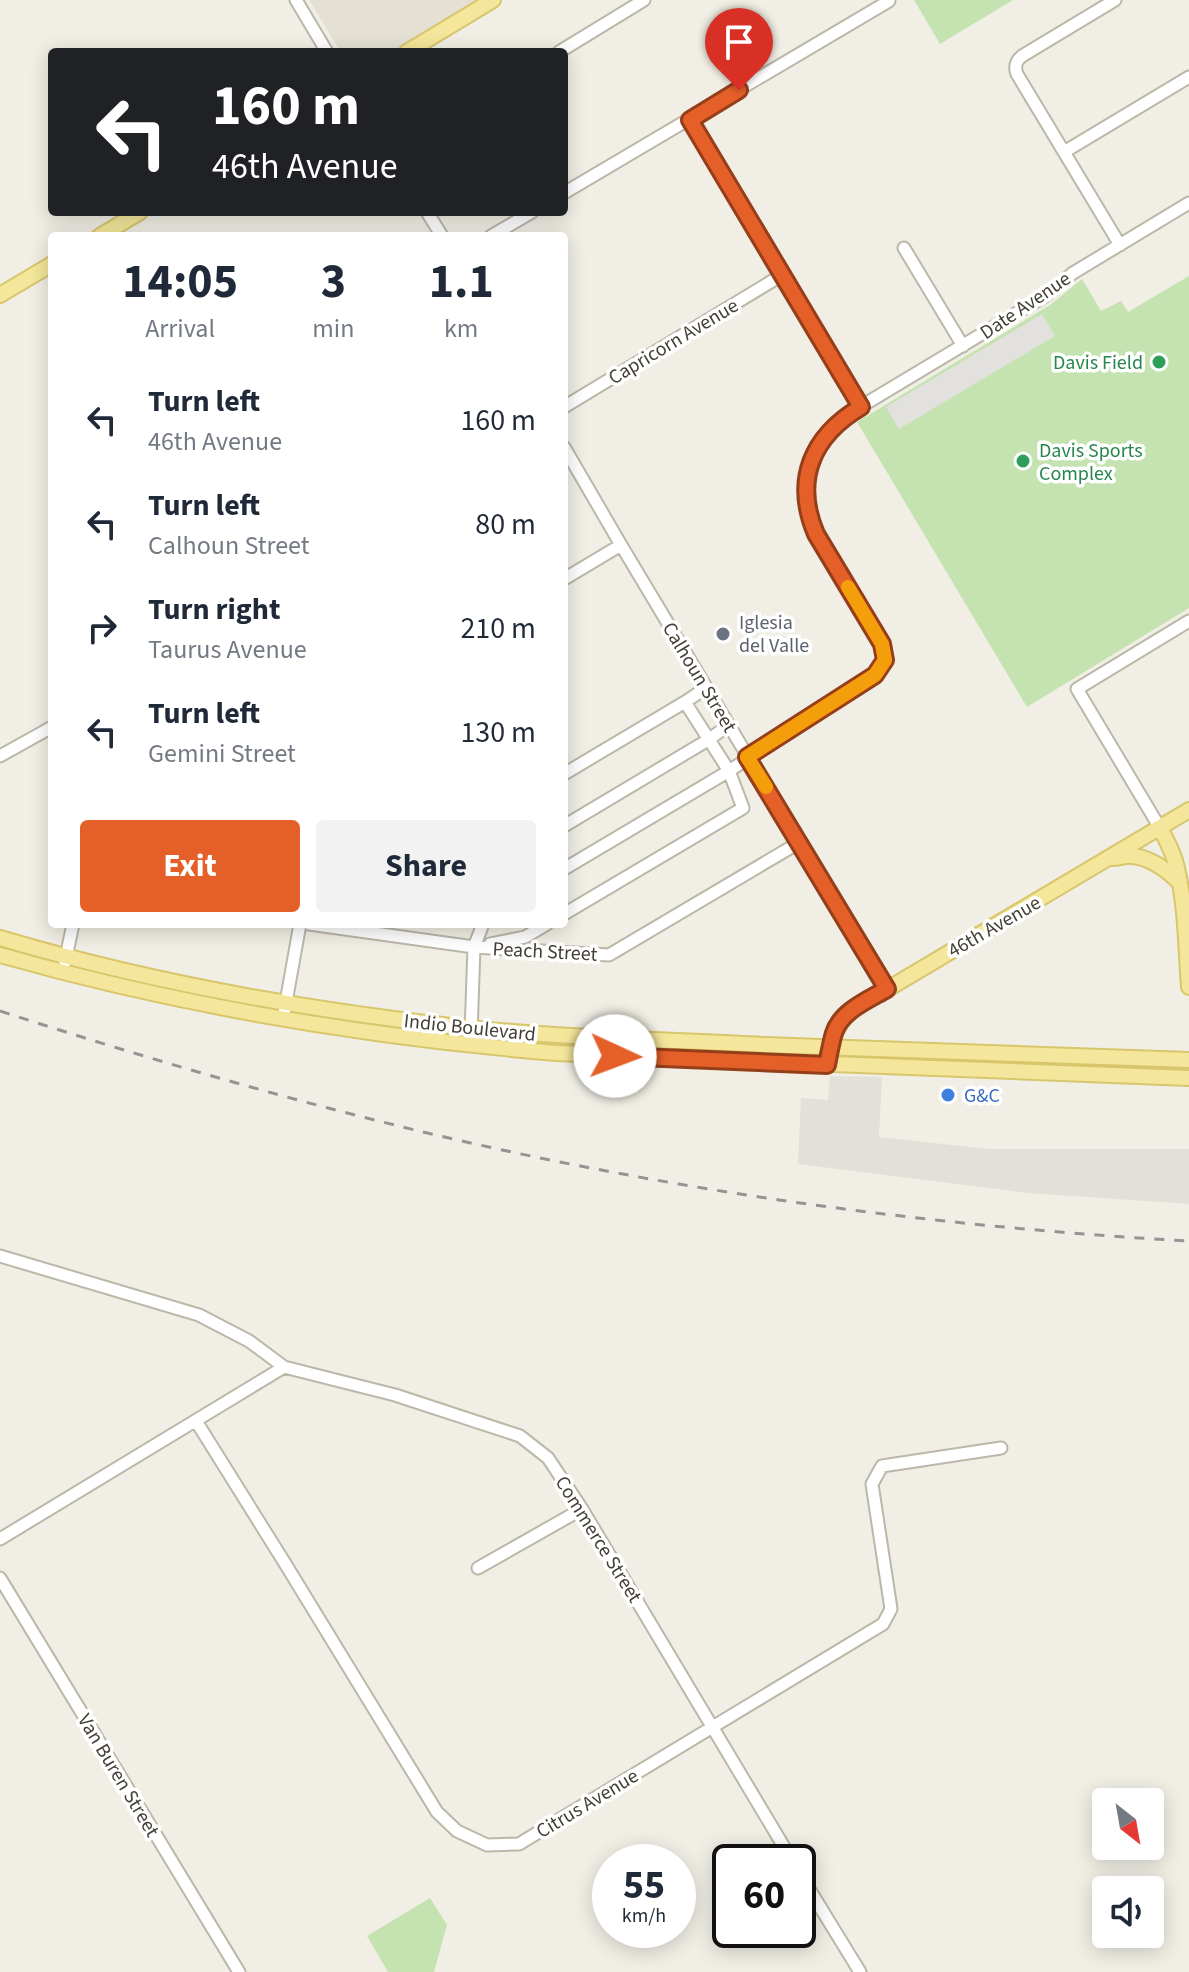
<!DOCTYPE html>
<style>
body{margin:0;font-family:"Source Sans 3",sans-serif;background:#f2f2f3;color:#1f2937;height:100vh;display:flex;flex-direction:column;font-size:30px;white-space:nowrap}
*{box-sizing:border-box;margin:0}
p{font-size:26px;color:#747a83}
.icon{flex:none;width:44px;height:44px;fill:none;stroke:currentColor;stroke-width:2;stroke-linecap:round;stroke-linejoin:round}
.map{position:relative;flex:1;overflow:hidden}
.panel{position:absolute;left:48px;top:232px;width:520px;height:696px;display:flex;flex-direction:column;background:#fff;border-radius:8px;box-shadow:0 4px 20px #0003}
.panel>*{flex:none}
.banner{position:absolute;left:48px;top:48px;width:520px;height:168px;border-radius:8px;box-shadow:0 4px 20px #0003;background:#202124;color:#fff;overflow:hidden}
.needle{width:52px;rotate:149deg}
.fabs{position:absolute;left:1092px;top:1788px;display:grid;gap:16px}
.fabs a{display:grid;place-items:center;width:72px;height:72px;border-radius:8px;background:#fff;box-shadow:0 4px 20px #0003;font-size:40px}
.speed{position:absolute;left:592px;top:1844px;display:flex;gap:16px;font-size:40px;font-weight:700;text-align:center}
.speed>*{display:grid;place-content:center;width:104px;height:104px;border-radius:50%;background:#fff;box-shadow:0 4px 20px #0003;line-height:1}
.speed small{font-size:20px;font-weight:400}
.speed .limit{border:4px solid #111;border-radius:12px;background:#fff;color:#111}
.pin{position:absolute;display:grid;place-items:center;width:68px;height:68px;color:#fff;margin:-82px -34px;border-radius:50% 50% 50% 0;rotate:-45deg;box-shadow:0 0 8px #0007}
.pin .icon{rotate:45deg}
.me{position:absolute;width:88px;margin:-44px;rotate:92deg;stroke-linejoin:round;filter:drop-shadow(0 0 6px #0008)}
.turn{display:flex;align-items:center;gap:28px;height:168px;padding:0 32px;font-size:36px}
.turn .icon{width:104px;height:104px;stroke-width:2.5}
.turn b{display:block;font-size:56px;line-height:68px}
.eta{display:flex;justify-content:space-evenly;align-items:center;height:136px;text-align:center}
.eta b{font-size:48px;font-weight:700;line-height:56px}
.button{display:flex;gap:16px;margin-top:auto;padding:16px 32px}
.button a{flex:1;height:92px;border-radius:8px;background:#e55f28;color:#fff;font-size:32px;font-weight:700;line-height:92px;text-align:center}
.button a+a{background:#f2f2f3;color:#1f2937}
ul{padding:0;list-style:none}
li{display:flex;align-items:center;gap:24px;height:104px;padding:0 32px}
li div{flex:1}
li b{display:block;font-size:30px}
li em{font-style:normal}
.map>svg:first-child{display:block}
.residential{fill:#e4e1d4}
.industrial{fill:#e3e0da}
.green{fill:#c5e2b1}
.parking{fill:#e2e1dd}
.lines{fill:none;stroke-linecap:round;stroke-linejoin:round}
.minor-casing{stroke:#bbb7a9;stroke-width:15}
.major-casing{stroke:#d8c66d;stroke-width:18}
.minor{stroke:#fff;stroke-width:11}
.major{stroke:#f4e79b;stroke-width:14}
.rail{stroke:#949494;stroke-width:3;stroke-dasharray:10 10;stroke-linecap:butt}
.route-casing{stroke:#953e1a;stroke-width:20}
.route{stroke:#e55f28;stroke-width:14}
.slow{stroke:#f59e0b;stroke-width:14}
.leisure-dot{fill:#2e9e5b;stroke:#fff;stroke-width:3}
.worship-dot{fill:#6b7280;stroke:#fff;stroke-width:3}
.shop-dot{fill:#3f7fe0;stroke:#fff;stroke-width:3}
.labels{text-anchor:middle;stroke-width:7;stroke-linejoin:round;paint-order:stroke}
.street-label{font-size:20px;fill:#433f35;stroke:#fff}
.leisure-label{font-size:20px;fill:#27864d;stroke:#fff;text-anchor:end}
.worship-label{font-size:20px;fill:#5b616d;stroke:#fff;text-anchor:start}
.shop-label{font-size:20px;fill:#366cbe;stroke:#fff;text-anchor:start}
</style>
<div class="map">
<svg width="1189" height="1972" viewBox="0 0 1189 1972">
<rect width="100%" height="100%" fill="#f1efe5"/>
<path class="residential" d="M309 0H493L407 52H341Z"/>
<path class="industrial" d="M830 1076 882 1077 879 1137 989 1149H1189V1204L1028 1193 798 1164 801 1098 828 1100Z"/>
<path class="green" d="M914 0H1013L940 44Z
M1189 276V608L1027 707 857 422 1050 305 1082 279 1101 311 1121 301 1128 312Z
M430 1898 447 1925 434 1972H388L367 1936Z"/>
<path class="parking" d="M1042 314 1055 336 899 429 886 407Z"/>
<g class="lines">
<g class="minor-casing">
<path id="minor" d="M296 0 327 52
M1115 0 1022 56C1016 61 1014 66 1017 74L1120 245
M559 52 644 0
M690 120 861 407
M1064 152 1189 77
M564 193 889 1
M427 212 442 236
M491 236 532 212
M904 248 963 346
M564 407 782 275
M564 447 621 545 887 989
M564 579 621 545
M685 702 706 688
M0 756 52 727
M564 774 685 702 729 771 743 808 564 914
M564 826 708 740 729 725
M1160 828 1077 689 1189 621
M564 869 729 771 875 675 885 660 882 644C868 621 854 598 840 575 830 558 817 541 810 521 796 481 815 443 845 416L1045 296 1073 273 1189 203
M309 924 474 947 609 955 800 842
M490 944 525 937 547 924
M65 962 73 924
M283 1019 300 924
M471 1034 474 947 483 924
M0 1256 199 1315 249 1341 284 1367 395 1395 520 1436 548 1458 582 1509 793 1862
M196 1421 286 1565 437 1812 457 1831 487 1845 519 1844 883 1624 891 1609 872 1484 882 1466 1001 1448
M0 1539 284 1367
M478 1568 582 1509
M0 1578 239 1972
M798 1871 860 1972"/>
</g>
<g class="major-casing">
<path id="major" d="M407 52 493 0
M100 236 140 212
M0 295 52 264
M1160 828C1167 841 1174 854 1177 868 1186 907 1186 948 1189 987
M1113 858C1119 858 1127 855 1133 856 1151 858 1168 871 1180 883
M0 938C152 983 311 1011 469 1028 567 1038 667 1040 765 1045 907 1051 1048 1055 1189 1060
M0 955C183 1007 367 1037 556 1053L1189 1078
M829 1057C834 1034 836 1024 854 1009L1189 810"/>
</g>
<use href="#minor" class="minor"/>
<use href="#major" class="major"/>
<path class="rail" d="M0 1011C145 1058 292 1101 440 1136 685 1193 938 1227 1189 1241"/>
</g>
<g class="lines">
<g class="route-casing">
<path id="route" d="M615 1056 827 1065C829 1055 831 1043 834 1033 841 1011 868 1000 887 989L747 757 875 675 885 660 882 644 816 534C793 480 812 436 861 407L690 120 739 90"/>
</g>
<use href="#route" class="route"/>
<path class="slow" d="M766 787 747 757 875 675 885 660 882 644 848 587"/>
</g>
<g class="leisure-dot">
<circle cx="1159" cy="362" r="8"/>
<circle cx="1023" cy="461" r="8"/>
</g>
<circle class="worship-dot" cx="723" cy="634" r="8"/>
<circle class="shop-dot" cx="948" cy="1095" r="8"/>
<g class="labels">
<g class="street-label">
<text transform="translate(1025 305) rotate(-34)" y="7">Date Avenue</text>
<text transform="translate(673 341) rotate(-31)" y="7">Capricorn Avenue</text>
<text transform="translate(700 677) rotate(59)" y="7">Calhoun Street</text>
<text transform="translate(994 926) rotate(-30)" y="7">46th Avenue</text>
<text transform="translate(545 951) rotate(3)" y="7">Peach Street</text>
<text transform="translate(470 1027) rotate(6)" y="7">Indio Boulevard</text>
<text transform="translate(599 1539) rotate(58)" y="7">Commerce Street</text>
<text transform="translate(119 1775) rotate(59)" y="7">Van Buren Street</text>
<text transform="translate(587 1803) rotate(-31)" y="7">Citrus Avenue</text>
</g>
<g class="leisure-label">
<text x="1143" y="369">Davis Field</text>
<text x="1039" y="457" text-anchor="start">Davis Sports<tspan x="1039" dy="23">Complex</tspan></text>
</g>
<g class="worship-label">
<text x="739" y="629">Iglesia<tspan x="739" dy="23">del Valle</tspan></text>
</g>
<g class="shop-label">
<text x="964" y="1102">G&amp;C</text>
</g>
</g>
</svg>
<div class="fabs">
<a><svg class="needle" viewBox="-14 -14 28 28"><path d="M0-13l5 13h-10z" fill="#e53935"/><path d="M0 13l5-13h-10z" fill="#747a83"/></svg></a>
<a><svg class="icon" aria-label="sound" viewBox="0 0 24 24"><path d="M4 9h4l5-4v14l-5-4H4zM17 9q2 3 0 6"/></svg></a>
</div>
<div class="speed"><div>55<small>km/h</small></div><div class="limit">60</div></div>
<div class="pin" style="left:739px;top:90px;background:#d93025"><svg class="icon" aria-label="arrive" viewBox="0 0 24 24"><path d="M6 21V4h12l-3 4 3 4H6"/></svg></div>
<svg class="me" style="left:615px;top:1056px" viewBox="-20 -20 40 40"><circle r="19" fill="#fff"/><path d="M0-13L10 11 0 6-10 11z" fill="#e55f28"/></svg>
<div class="banner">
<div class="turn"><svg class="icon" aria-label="left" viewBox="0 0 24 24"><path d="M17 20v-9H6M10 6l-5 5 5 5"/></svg><div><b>160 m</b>46th Avenue</div></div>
</div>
<section class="panel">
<div class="eta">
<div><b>14:05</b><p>Arrival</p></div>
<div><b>3</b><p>min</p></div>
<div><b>1.1</b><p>km</p></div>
</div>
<ul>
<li><svg class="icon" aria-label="left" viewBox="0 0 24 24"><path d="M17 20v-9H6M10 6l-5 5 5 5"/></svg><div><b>Turn left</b><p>46th Avenue</p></div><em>160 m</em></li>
<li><svg class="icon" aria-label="left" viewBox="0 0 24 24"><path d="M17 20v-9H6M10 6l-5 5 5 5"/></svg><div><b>Turn left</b><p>Calhoun Street</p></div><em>80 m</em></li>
<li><svg class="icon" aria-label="right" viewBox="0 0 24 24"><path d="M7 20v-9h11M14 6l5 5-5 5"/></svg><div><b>Turn right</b><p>Taurus Avenue</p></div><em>210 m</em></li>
<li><svg class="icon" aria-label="left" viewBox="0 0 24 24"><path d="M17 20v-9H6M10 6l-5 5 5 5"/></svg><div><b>Turn left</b><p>Gemini Street</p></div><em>130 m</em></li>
</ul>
<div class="button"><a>Exit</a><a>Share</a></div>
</section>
</div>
